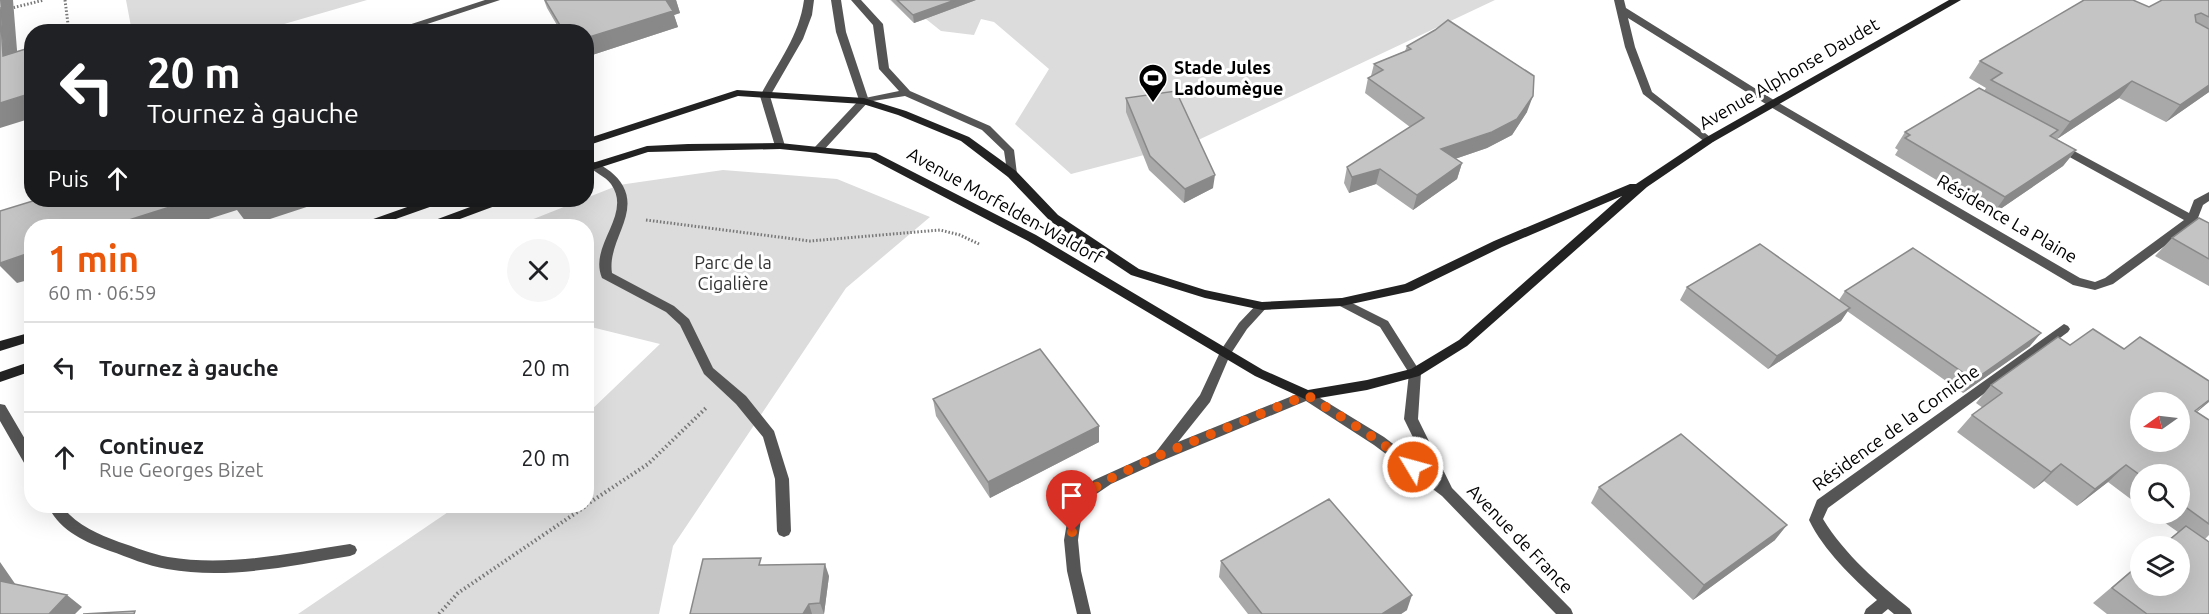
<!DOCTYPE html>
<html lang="fr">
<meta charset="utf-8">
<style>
body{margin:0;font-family:Ubuntu,sans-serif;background:#f6f6f6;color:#202124;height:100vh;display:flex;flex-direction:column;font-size:22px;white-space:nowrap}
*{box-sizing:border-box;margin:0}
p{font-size:20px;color:#757577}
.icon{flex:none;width:33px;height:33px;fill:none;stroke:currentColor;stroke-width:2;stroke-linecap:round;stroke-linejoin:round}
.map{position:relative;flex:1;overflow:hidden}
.drawer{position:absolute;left:24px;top:219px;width:570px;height:294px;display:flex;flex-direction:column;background:#fff;border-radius:24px;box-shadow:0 6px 24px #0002}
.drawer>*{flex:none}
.hud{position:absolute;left:24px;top:24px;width:570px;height:183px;border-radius:24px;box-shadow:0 6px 24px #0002;background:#202124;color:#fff;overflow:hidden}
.needle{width:39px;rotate:256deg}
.controls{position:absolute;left:2130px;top:392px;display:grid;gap:12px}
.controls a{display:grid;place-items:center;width:60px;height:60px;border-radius:50%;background:#fff;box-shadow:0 6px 24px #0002;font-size:30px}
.pin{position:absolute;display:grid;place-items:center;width:51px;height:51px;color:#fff;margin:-62px -26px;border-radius:50% 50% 50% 0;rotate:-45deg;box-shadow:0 0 6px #0007}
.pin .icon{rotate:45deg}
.me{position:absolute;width:66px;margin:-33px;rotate:307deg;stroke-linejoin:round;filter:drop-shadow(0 0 4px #0008)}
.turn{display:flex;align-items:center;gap:21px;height:126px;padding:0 24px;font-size:27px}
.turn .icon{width:78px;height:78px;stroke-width:2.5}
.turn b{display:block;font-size:42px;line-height:51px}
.then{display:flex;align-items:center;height:57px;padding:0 24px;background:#0003;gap:12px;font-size:22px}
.round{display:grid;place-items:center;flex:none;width:63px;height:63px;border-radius:32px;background:#f6f6f6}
.head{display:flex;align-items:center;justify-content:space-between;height:102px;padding:0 24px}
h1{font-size:36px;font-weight:600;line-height:45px;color:#ea580c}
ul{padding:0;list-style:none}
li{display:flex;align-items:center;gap:18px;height:90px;padding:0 24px;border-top:2px solid #e0e0e0}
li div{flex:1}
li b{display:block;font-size:22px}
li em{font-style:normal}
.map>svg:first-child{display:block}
.green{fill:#dcdcdc}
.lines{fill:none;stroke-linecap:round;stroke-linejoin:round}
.path-far1{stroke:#777;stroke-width:3;stroke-dasharray:1.5 2;stroke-linecap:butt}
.path{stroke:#777;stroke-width:4;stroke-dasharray:1.5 3;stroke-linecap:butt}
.service{fill:#555;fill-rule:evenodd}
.minor{fill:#555;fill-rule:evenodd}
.tertiary{fill:#555;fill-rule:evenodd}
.secondary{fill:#222;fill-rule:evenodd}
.wall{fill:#a9a9a9}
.shaded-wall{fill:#898989}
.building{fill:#c4c4c4;stroke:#898989;stroke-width:1.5;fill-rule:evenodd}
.route{stroke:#ea580c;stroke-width:10;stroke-dasharray:0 18}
.labels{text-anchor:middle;stroke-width:6;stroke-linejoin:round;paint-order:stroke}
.poi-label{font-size:18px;font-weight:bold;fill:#000;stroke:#fff;text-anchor:start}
.street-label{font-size:18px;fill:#000;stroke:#fff}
.park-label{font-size:18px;fill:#333;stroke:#fff}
</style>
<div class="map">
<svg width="2209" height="614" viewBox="0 0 2209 614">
<rect width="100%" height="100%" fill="#fff"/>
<path class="green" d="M126 0H367L260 31 132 32Z
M890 0H1495L1194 142 1071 174 1015 124 1049 69 994 22 981 19 974 35 941 31 926 19 914 23Z
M723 170 837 179 930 217 846 288 673 546 659 614H298L457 506H586L587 414 660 344 587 326 586 226H516L619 185Z"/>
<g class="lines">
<path class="path-far1" d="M65 0 69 32
M0 11 44 0
M646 220 810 241 940 230 960 235 979 244"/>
<path class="path" d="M586 505 648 464 707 407
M439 614 458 593 586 506"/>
<path class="service" d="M485 0H500L403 32H387Z
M851 0H861L883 24 889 68 910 91 990 126 1014 150 1017 174 1016 177H1008L1004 151 982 130 905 96 860 103V99L899 91 879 69 873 25Z
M594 162C606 167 617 175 623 186 639 215 607 242 612 273L674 306 689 319 713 368 746 396 774 431 789 479 791 531 789 535 784 537 779 535 777 531 775 479 763 437 736 404 704 374 680 325 666 312 602 278C588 245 633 215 611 184 605 176 595 173 589 166Z"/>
<path class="minor" d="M1614 0H1624L1626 8 1777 102 2080 278 2095 282 2105 278 2184 220 2055 149 2054 147 2055 145H2063L2189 213 2194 200 2209 192V201L2203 205 2196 223 2113 284 2095 290 2073 285 1769 106 1628 18 1635 47 1652 92 1714 140 1713 142H1705L1643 94 1625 47Z
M1342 298 1388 321 1419 370 1421 373 1418 419 1452 488 1571 609 1573 614H1556L1442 496 1374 445 1306 401 1159 462 1111 484 1092 497 1082 512 1078 540 1081 571 1091 614H1077L1067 571 1064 540 1069 511 1078 494 1094 480 1156 452 1200 395 1221 350 1239 323 1258 303 1262 302 1268 306 1247 329 1230 355 1210 402 1178 442 1307 390 1384 437 1430 472 1404 419 1409 373 1380 327 1338 305 1336 302 1338 299Z
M2064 324 2068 326 2070 329 2068 332 1828 508 1823 519C1845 555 1878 583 1910 609L1912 614H1894L1888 609 1882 614H1864L1866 609 1877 600C1852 577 1824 551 1809 520L1817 500Z
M0 404 5 405 32 451V469L27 468 0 421Z
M48 506H62C76 525 98 534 119 542 135 547 151 554 168 557 229 567 290 553 350 544L355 546 357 550 355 554 350 556C289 566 228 580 167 569 147 566 128 557 110 551 85 542 60 531 48 506Z"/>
<path class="tertiary" d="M804 0H814L812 15 803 39 770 96 785 146 780 149 775 146 760 96C777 64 799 37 804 0Z
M831 0H841L846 32 869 101 822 152H814L813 150 814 148 859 100 836 32Z"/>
<path class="secondary" d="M1949 0H1961L1713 142 1647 187 1467 346 1419 376 1367 390 1307 400 1255 376 1028 241 870 158 780 149 648 152 586 172V165L647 146 688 144 780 143 876 153 1036 235 1263 370 1308 390 1367 380 1411 369 1459 340 1622 196 1502 247 1412 291 1342 306 1262 310 1205 298 1131 275 1050 221 1008 177 961 141 898 115 863 104 738 96 586 146V139L737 90 864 98 906 111 969 137 1016 171 1058 215 1139 269 1205 290 1262 302 1342 298 1405 284 1494 241 1630 184H1636L1705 138Z
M427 200H443L441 203 376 226H360L362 223Z
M489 200H505L503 203 441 226H425L427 223Z
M32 332V341L0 351V341Z
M32 361V371L0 382V372Z"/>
</g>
<path class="wall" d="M544 0H676L680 13 674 15 678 27 586 57V32H561L547 8Z
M891 0H976L914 23Z
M2209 0V92L2166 122 2119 98 2057 139 2053 137 2076 150 2063 166 1993 214 1895 155 1898 150 1895 148 1905 132 1984 91 1986 88 1969 78 1980 61 2149 7Z
M1407 46 1527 112 1512 135 1487 148 1455 159 1462 163 1457 179 1413 210 1376 184 1349 193 1344 183 1347 167 1410 127 1365 93 1368 78 1371 76 1374 64 1405 51Z
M1126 98 1213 188 1184 203 1149 170 1126 112Z
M2209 223V286L2155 256 2172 238Z
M1687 287 1839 300 1845 291 2030 346 1963 393 1847 311 1841 321 1768 369 1680 300Z
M2070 345 2124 349 2197 412 2209 420V535L2205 539 2209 614H2107L2093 603 2140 563V585L2180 546H2161L2178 532 2151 513H2180V474H2140V506L2108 482 2077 506 2044 481 2034 489 1957 432 1972 415 1983 408 1976 403 1991 385Z
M933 399 1099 442 990 498 936 416Z
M1599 487 1775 540 1693 600 1591 503Z
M1221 561 1407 610 1401 614H1248L1219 577Z
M764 565 829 576 824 614H690Z"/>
<path class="shaded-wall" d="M0 0H13L19 75 3 56Z
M665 0H676L680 13 674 15 678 27 586 57V38Z
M955 0H976L914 23 913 15Z
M2132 81 2119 98 2057 139 2070 122Z
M2209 85V92L2166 122 2180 105Z
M32 93V118L0 128V103Z
M1533 96 1527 112 1512 135 1487 148 1437 165 1441 149Z
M2076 150 2063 166 1993 214 2005 197Z
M1462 163 1457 179 1413 210 1417 195Z
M1380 169 1376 184 1349 193 1352 177Z
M1215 175 1213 188 1184 203 1185 189Z
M192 200H328L249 226 237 210 187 226H110Z
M32 252V279L17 283 0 266V263Z
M1850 308 1841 321 1768 369 1777 356Z
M2041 333 2030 346 1963 393 1974 380Z
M2209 400V402L2203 407 2180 426Z
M1099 426V442L990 498 988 482Z
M2061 464 2044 481 2034 489 2051 472Z
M2126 465 2108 482 2077 506 2095 489Z
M1787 525 1775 540 1693 600 1704 585Z
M0 562 18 588 0 582Z
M825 564 829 576 824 614 820 603Z
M67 595 82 607 75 614H49Z
M1412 595 1407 610 1401 614H1382Z
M809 604 812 614H803Z"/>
<path class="building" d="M545 0H666L673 11 586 38V32H564Z
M897 0H955L913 15Z
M2084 0H2133L2149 7 2162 0H2209V17L2201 13 2195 15 2196 22 2209 29V85L2180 105 2132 81 2070 122 1991 80 2002 73 1980 61Z
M0 7 3 56 32 47V93L0 103Z
M1448 20 1534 76 1533 96 1517 119 1492 132 1441 149 1462 163 1417 195 1380 169 1352 177 1347 167 1424 118 1368 78 1383 70 1374 64 1411 49 1407 46 1435 30Z
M1979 88 2058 130 2050 136 2076 150 2005 197 1905 138 1910 135 1905 132Z
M1176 91 1215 175 1185 189 1150 156 1126 98Z
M36 200H192L110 226H32V252L0 263V211Z
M233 200H256L234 207Z
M2199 218 2209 223V259L2172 238Z
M1760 244 1850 308 1777 356 1687 287Z
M1913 248 2041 333 1974 380 1845 291Z
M2093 329 2124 349 2140 337 2209 381V400L2195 411 2209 420V524L2180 503V474H2140V475L2126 465 2095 489 2061 464 2051 472 1972 415 2002 393 1991 385 2058 337 2070 345ZM2140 402H2180V441H2140Z
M1040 349 1099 426 988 482 933 399Z
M1681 434 1787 525 1704 585 1599 487Z
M1329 499 1412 595 1382 614H1262L1221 561Z
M2186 526 2209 542V614H2147L2112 588 2140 564V585H2180V546H2162Z
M761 558 759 565 825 564 820 603 809 604 803 614H690L703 559Z
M0 581 67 595 49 614H0Z
M135 611 134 614H83Z"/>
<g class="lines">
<path class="route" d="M1072 532 1074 517 1083 497 1103 482 1160 455 1307 395 1379 441 1413 467"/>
</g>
<defs>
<g id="stadium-pin" transform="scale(1.5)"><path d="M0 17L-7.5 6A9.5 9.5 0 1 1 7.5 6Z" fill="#000" stroke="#fff"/><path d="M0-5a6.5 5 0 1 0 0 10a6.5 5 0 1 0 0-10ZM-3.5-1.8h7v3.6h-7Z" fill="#fff"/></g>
</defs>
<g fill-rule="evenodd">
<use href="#stadium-pin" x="1153" y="78"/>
</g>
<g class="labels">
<g class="poi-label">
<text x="1174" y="74">Stade Jules<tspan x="1174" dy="21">Ladoumègue</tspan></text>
</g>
<g class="street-label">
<text transform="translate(1789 74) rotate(-30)" y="6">Avenue Alphonse Daudet</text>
<text transform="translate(1005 206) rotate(29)" y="6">Avenue Morfelden-Waldorf</text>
<text transform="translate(2007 219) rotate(30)" y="6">Résidence La Plaine</text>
<text transform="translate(1896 428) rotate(-36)" y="6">Résidence de la Corniche</text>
<text transform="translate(1520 539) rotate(46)" y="6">Avenue de France</text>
</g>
<g class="park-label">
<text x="733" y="269">Parc de la<tspan x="733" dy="21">Cigalière</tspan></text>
</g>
</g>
</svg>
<div class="controls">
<a><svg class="needle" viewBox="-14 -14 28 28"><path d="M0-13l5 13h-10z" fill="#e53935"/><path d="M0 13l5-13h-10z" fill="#757577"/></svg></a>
<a><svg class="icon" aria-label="search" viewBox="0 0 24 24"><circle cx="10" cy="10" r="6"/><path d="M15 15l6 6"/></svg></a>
<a><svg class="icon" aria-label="layers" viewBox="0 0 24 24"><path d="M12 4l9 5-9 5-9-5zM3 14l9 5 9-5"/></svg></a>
</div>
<div class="pin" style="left:1072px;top:532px;background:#d93025"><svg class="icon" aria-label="arrive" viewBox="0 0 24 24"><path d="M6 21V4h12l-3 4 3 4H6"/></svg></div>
<svg class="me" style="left:1413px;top:467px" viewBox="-20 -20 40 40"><circle r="17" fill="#ea580c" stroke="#fff" stroke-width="3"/><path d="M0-11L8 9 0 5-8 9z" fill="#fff"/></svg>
<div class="hud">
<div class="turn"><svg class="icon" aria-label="left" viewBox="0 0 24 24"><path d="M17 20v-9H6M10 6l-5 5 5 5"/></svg><div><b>20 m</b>Tournez à gauche</div></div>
<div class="then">Puis<svg class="icon" aria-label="ahead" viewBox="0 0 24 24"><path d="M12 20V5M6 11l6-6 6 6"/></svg></div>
</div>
<section class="drawer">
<div class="head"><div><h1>1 min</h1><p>60 m · 06:59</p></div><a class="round"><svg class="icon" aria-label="close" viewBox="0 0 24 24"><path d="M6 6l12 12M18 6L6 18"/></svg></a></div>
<ul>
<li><svg class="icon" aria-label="left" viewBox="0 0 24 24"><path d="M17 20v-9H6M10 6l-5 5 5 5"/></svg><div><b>Tournez à gauche</b></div><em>20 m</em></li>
<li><svg class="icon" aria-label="ahead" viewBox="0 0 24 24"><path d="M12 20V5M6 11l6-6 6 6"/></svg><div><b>Continuez</b><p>Rue Georges Bizet</p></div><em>20 m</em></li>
</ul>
</section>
</div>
